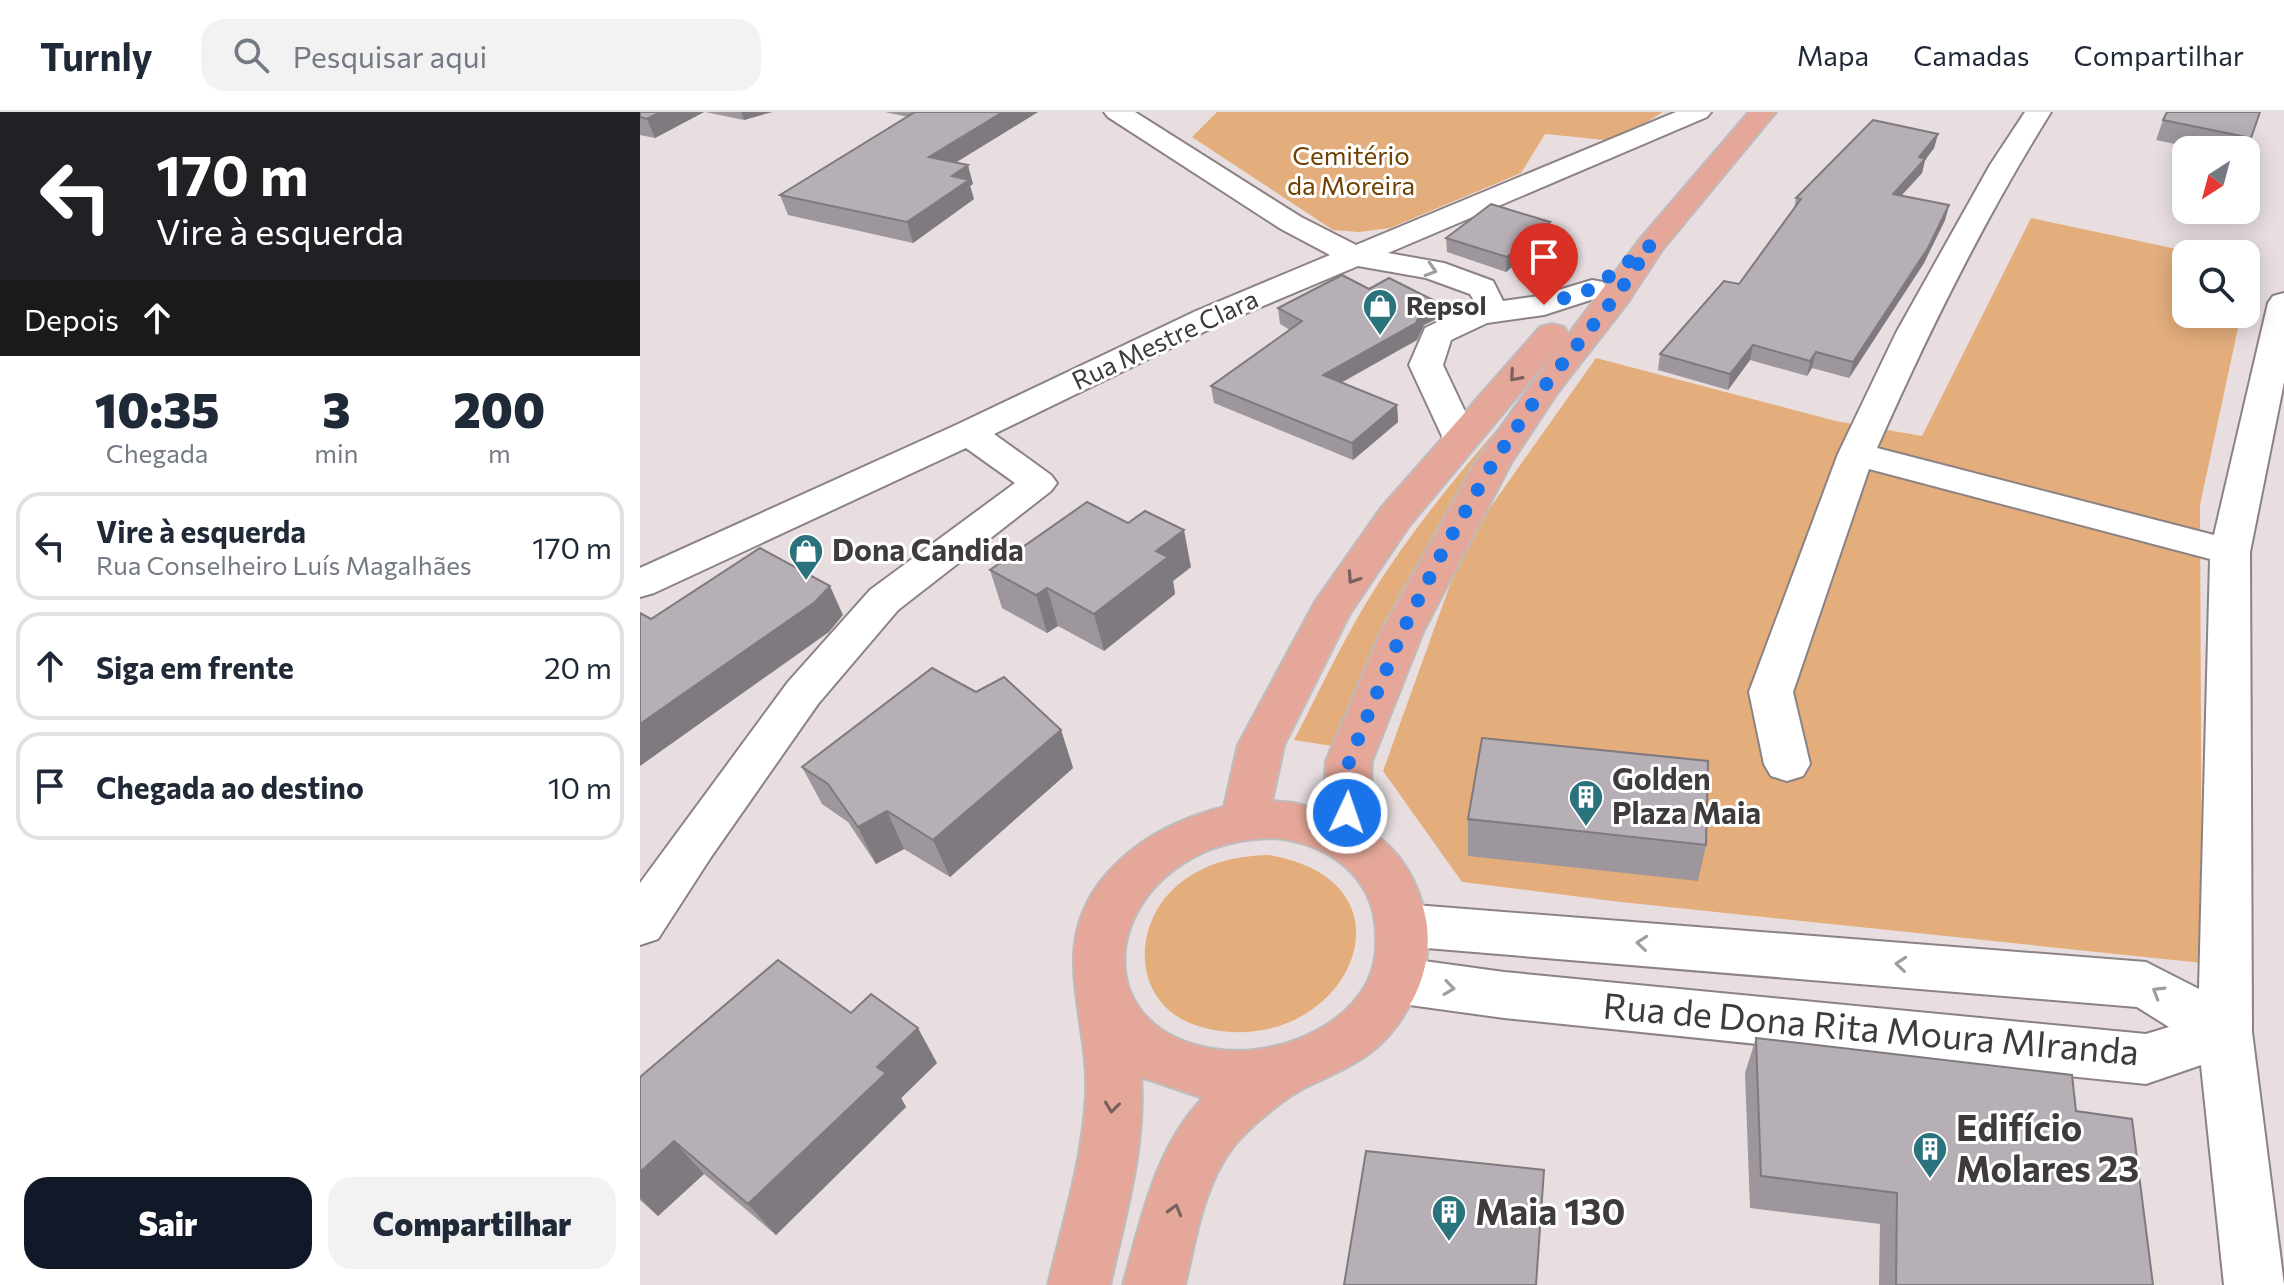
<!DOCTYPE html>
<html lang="pt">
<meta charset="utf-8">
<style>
body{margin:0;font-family:Commissioner,sans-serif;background:#f2f2f3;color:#1f2937;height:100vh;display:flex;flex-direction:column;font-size:30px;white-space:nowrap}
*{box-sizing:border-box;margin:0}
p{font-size:26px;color:#747a83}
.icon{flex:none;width:44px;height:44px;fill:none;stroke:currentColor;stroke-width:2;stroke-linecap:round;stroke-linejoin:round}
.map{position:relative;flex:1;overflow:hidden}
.panel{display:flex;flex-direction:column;background:#fff;width:640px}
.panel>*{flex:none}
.hud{background:#202124;color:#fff;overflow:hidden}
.needle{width:52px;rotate:216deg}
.buttons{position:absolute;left:1532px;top:24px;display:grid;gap:16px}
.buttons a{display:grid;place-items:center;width:88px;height:88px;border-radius:16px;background:#fff;box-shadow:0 4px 20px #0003;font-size:40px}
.pin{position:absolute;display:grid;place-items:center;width:68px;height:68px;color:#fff;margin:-82px -34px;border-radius:50% 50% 50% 0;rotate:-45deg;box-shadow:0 0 8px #0007}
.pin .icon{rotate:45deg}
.me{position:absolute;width:88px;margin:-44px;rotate:3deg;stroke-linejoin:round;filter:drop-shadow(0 0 6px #0008)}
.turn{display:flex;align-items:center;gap:28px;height:168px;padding:0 24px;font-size:36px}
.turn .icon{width:104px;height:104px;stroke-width:2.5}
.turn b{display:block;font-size:56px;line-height:68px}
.then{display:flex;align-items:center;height:76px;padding:0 24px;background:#0003;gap:16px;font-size:30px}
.eta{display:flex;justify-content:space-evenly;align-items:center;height:136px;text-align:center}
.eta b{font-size:48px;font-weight:800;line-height:56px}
.action{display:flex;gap:16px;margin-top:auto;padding:16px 24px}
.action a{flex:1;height:92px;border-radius:24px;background:#111827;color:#fff;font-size:32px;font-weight:800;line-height:92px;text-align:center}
.action a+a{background:#f2f2f3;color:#1f2937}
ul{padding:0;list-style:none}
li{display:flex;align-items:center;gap:24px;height:108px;margin:0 16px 12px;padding:0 8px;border:4px solid #e0e1e3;border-radius:24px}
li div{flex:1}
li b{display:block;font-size:30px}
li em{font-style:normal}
header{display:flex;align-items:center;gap:48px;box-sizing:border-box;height:112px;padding:0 40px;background:#fff;border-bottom:2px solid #e0e1e3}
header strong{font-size:38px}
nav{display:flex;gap:44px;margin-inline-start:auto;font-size:28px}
.search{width:560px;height:72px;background:#f2f2f3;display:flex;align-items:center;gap:20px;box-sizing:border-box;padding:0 28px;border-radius:24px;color:#747a83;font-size:30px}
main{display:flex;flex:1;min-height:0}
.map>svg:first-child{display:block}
.green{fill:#e3ae7b}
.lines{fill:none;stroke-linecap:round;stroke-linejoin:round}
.minor-casing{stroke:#8c8284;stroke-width:4}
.major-casing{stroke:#bebcbd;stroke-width:4}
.minor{fill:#fff;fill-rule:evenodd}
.major{fill:#e5a799;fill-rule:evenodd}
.wall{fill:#9d969c}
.shaded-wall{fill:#7f7a7f}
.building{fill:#b6afb5;stroke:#7f7a7f;stroke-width:2}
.oneway{stroke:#9f9d9e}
.oneway2{stroke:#79615d}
.route{stroke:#1a73e8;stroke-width:14;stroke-dasharray:0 25.2}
.labels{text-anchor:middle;stroke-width:6;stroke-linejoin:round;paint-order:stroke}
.far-park-label{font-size:26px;fill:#6f4000;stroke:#fff}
.far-poi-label{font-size:26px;font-weight:bold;fill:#3f3b3c;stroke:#fff;text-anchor:start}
.far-street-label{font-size:26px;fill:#3f3b3c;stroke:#fff}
.poi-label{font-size:30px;font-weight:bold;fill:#3f3b3c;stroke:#fff;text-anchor:start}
.near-street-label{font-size:36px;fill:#3f3b3c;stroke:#fff}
.near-poi-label{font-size:36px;font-weight:bold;fill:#3f3b3c;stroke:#fff;text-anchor:start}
</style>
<header>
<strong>Turnly</strong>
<div class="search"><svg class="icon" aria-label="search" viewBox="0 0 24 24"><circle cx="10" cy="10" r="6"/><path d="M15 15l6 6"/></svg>Pesquisar aqui</div>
<nav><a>Mapa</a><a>Camadas</a><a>Compartilhar</a></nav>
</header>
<main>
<section class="panel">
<div class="hud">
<div class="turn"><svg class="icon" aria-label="left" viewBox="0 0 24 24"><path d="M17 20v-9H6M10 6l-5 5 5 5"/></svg><div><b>170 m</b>Vire à esquerda</div></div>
<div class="then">Depois<svg class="icon" aria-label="ahead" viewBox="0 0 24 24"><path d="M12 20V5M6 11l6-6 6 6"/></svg></div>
</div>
<div class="eta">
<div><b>10:35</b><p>Chegada</p></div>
<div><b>3</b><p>min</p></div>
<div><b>200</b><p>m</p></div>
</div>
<ul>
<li><svg class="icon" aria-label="left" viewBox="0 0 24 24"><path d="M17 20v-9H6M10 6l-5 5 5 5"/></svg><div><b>Vire à esquerda</b><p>Rua Conselheiro Luís Magalhães</p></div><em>170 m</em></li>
<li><svg class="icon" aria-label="ahead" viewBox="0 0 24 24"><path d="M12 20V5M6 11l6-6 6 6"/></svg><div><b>Siga em frente</b></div><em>20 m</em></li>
<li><svg class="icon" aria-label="arrive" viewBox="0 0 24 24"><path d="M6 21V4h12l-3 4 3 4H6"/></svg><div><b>Chegada ao destino</b></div><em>10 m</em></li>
</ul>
<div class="action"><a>Sair</a><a>Compartilhar</a></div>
</section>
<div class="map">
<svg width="1644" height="1173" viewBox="0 0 1644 1173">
<rect width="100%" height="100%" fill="#e8dee0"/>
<path class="green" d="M577 0H1023L997 16 965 28 905 22 881 61 750 116 719 120 693 118 552 25Z
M1391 106 1560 142H1546V202H1601L1560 393 1562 851 981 790 822 770 743 659 825 431 956 246 1196 309 1282 324Z
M865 308 812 394 692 634 654 628C681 576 706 521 738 472 776 413 820 360 865 308Z
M628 743C791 770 703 950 565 916 488 898 488 805 547 766 572 749 599 744 628 743Z"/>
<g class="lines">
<g class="minor-casing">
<path id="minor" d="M464 0H495L661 105 716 133 1036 0H1071L1067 5 748 141 804 151 853 169 863 189 899 184 952 168 963 170 968 177 963 184 904 203 847 211 811 228 803 253 838 327 833 335 820 338 807 335 769 253 785 216 828 195 833 187 830 182 786 166 718 154 578 213 354 322 411 363 417 371 411 379 258 498 178 592 71 745 18 827 0 833V771L148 570 230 478 375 371 326 336 14 481 0 485V456L316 313 556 199 690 143 641 117 468 5Z
M1385 0H1411C1344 107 1288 221 1237 336L1574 423 1628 191 1633 184 1644 181V270L1610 440 1612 920 1644 1173H1584L1561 953 1506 972 864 906 755 891 736 884 729 868 736 852 755 845 864 860 1506 922 1529 915 1497 895 762 834 744 828 736 813 744 798 762 792 1506 850 1559 877 1570 447 1229 357 1153 580 1170 652 1163 664 1147 669 1131 664 1124 652 1109 580 1198 342 1256 221 1350 53Z"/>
</g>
<g class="major-casing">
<path id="major" d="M1109 0H1136L1022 138 988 190 918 280 871 351 783 520 732 649 729 719C760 737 778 770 785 803 791 829 787 857 776 881 749 937 722 949 668 974 645 985 609 1015 593 1035 563 1074 556 1127 545 1173H483C501 1108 515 1036 563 986L501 965C506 1035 485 1105 470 1173H408C423 1110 443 1047 446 982 448 939 435 897 434 855 430 767 508 714 584 695L598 633 675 490 741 396 900 215 912 212 924 215 928 222 925 227 1000 127ZM916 238 835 351 741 520 686 649 683 699 654 691 632 689 644 633 709 503 769 414ZM634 726C689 731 736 765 736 824 737 840 734 857 727 871 699 922 627 946 573 937 457 918 460 797 552 746 578 731 605 727 634 726Z"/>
</g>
<use href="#minor" class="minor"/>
<use href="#major" class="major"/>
</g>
<path class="wall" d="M0 0H64L15 26 0 23Z
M65 0H132L104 8Z
M245 0H398L316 50 333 72 330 74 334 87 273 131 148 103 140 83 268 5Z
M1523 8 1611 26 1606 38H1563L1516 28Z
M1298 22 1294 36 1285 48 1282 61 1261 84 1309 93 1305 108 1284 151 1209 266 1172 256 1167 264 1110 248 1088 278 1018 258 1020 242 1099 172 1154 97 1156 86Z
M910 110 909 125 866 160 807 140 806 126Z
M729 177 797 190 798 206 784 213 777 228 701 271 757 293 758 310 713 348 574 291 571 274 650 218 640 212 638 196Z
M551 455 533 469 535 482 464 539 418 514 407 521 362 496 350 458Z
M336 580 421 618 433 656 310 765 264 737 236 752 208 710 182 692 162 655Z
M828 707 1066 733 1058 769 828 744Z
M211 901 297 951 261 986 266 995 136 1123 64 1062 18 1104 0 1088V965Z
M1116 926 1436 999 1513 1173H1239L1240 1112 1110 1096 1105 961Z"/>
<path class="shaded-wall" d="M20 0H64L15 26 7 7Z
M101 0H132L104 8Z
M363 0H398L294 64 289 45Z
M1298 22 1294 36 1285 48 1282 61 1250 96 1253 82 1279 45Z
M328 53 333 72 330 74 334 87 273 131 267 110 312 64Z
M1309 93 1305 108 1284 151 1209 266 1213 250Z
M910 110 909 125 866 160 867 145Z
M797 190 798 206 784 213 777 228 684 280 683 263 783 197Z
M1113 233 1110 248 1088 278 1090 262Z
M1176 240 1172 256 1167 264 1170 249Z
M757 293 758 310 713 348 712 331Z
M544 418 551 455 533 469 535 482 464 539 454 502 516 439Z
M190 474 203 503 189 520 0 654V612Z
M407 476 418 514 407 521 396 483Z
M421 618 433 656 310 765 293 728Z
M247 699 264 737 236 752 218 715Z
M278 916 297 951 261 986 266 995 136 1123 108 1092 237 955Z
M34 1029 64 1062 18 1104 0 1086V1060Z"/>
<path class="building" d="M0 0H20L7 7 0 5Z
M275 0H363L289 45 328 53 312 64 329 68 267 110 140 83Z
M1527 0H1620L1611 26 1523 8Z
M1233 8 1298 22 1279 45 1285 47 1253 82 1309 93 1288 136 1213 250 1176 240 1170 249 1113 233 1090 262 1020 242 1084 169 1099 172 1161 87 1156 86Z
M851 92 910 110 867 145 806 126Z
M702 163 729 177 749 166 797 190 783 197 776 211 683 263 757 293 712 331 571 274 662 209 638 196Z
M447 390 488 411 505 399 544 418 516 439 528 445 454 502 407 476 396 483 350 458Z
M120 436 190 474 175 490 0 612V501L11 507Z
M292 556 336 580 364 565 421 618 293 728 247 699 218 715 188 672 162 655Z
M842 626 1068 649 1066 733 828 707Z
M138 848 211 901 231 882 278 916 237 955 246 961 108 1092 34 1029 0 1060V965Z
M1116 926 1432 963 1436 999 1492 1007 1513 1173H1256L1257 1081 1121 1064Z
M726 1039 904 1058 896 1173H704Z"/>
<defs><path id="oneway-chevron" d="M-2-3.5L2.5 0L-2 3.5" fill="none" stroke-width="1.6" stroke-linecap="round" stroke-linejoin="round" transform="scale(2)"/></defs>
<g class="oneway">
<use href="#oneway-chevron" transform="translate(791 158) rotate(17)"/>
<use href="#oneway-chevron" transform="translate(1002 831) rotate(-175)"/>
<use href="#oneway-chevron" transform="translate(1261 852) rotate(-175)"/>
<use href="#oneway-chevron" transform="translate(809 876) rotate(8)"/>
<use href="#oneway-chevron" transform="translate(1518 880) rotate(-149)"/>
</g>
<g class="oneway2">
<use href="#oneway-chevron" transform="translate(875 264) rotate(131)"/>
<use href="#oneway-chevron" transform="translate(713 466) rotate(124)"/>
<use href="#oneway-chevron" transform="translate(472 995) rotate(97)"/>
<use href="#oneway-chevron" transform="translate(535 1098) rotate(-74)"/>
</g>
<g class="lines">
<path class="route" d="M707 701 709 649 762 520 805 435 853 351 904 275 977 183 1011 133 952 177 904 193"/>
</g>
<defs>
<g id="shop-pin" transform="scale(1.8)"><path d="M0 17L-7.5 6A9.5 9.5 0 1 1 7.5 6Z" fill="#2a737d" stroke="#fff"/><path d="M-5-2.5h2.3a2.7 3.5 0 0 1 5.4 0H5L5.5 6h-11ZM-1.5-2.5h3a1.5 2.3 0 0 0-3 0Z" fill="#fff"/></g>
<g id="building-pin" transform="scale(1.8)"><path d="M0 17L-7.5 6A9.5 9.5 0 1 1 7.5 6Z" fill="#2a737d" stroke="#fff"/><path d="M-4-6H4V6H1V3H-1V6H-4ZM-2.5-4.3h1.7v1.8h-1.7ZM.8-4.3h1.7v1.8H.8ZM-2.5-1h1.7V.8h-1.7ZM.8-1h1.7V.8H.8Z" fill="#fff"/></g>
</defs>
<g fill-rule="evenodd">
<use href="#shop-pin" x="740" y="194"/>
<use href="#shop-pin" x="166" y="439"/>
<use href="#building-pin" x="946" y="685"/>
<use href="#building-pin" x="1290" y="1037"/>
<use href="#building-pin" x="809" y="1100"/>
</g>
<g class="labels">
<g class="far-park-label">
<text x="711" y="53">Cemitério<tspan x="711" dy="30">da Moreira</tspan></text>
</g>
<g class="far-poi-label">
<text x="766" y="203">Repsol</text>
</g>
<g class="far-street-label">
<text transform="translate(525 228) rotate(-25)" y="9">Rua Mestre Clara</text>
</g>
<g class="poi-label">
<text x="192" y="449">Dona Candida</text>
<text x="972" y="678">Golden<tspan x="972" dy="34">Plaza Maia</tspan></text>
</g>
<g class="near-street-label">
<text transform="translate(1231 917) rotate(5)" y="13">Rua de Dona Rita Moura MIranda</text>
</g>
<g class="near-poi-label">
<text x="1316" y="1029">Edifício<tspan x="1316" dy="41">Molares 23</tspan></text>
<text x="835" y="1113">Maia 130</text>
</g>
</g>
</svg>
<div class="buttons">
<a><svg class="needle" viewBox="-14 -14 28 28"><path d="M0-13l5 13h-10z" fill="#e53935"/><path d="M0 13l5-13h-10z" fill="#747a83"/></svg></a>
<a><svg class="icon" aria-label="search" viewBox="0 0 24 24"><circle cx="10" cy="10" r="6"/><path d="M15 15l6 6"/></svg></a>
</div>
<div class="pin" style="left:904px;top:193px;background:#d93025"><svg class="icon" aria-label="arrive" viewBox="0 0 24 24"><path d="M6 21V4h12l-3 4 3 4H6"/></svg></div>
<svg class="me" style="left:707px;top:701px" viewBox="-20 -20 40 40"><circle r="17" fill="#1a73e8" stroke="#fff" stroke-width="3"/><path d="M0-11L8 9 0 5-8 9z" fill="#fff"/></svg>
</div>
</main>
